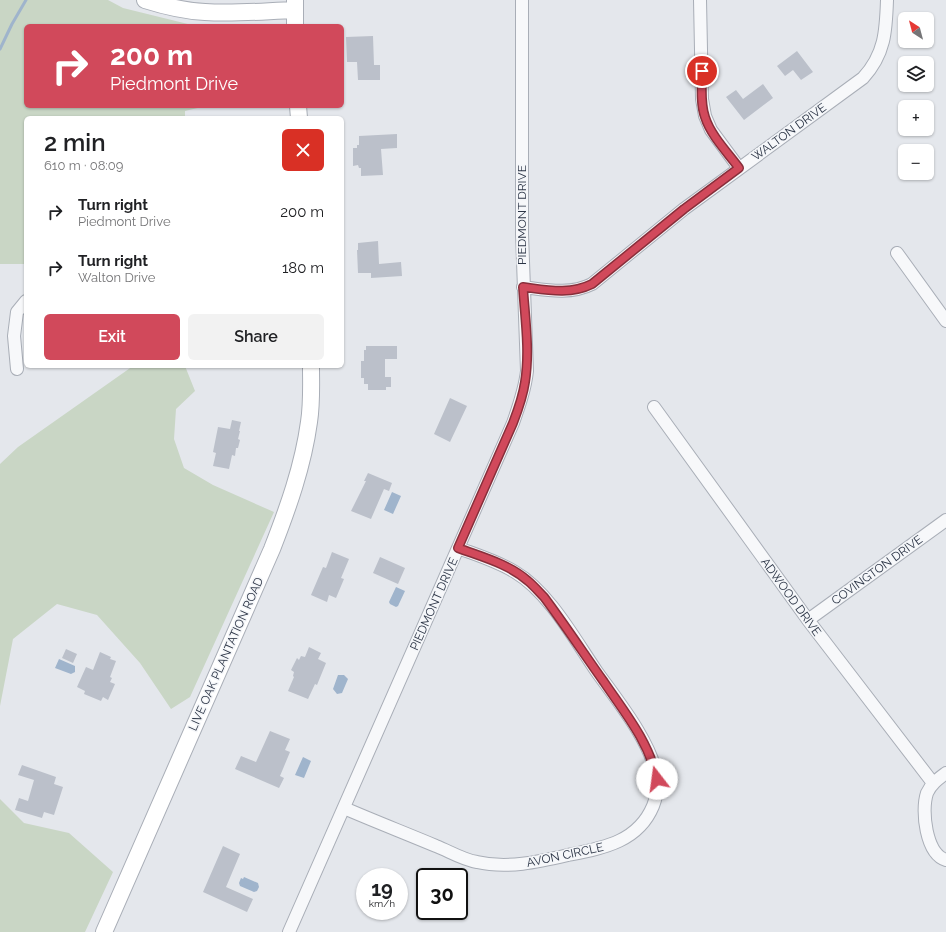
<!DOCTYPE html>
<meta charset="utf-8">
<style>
body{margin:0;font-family:Raleway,sans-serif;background:#f2f2f2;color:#202124;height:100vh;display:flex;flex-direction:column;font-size:15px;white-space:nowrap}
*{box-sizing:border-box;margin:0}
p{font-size:13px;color:#757577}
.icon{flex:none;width:22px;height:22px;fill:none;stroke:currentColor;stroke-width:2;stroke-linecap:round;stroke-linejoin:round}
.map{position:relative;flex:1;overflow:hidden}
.panel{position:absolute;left:24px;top:116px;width:320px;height:252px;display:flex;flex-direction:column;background:#fff;border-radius:6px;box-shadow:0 1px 3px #0004}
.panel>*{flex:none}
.guide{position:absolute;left:24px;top:24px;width:320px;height:84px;border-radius:6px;box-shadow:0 1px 3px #0004;background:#d1495b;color:#fff;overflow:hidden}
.needle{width:26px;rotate:324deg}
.fabs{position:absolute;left:898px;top:12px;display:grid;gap:8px}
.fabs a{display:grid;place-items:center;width:36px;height:36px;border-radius:6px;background:#fff;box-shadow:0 1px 3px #0004;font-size:20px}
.speed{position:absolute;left:356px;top:868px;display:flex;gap:8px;font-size:20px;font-weight:700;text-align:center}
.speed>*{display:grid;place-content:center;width:52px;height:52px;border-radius:50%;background:#fff;box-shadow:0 1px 3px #0004;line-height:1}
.speed small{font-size:10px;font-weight:400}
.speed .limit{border:2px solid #111;border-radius:6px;background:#fff;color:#111}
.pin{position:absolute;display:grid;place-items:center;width:34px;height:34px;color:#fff;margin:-17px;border:2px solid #fff;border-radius:50%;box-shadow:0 1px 4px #0007}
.me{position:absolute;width:44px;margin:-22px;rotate:345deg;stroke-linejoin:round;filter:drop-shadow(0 0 3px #0008)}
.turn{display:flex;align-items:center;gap:14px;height:84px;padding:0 20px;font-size:18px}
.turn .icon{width:52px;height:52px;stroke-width:2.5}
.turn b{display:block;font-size:28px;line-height:34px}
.round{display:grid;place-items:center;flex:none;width:42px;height:42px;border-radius:6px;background:#f2f2f2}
.summary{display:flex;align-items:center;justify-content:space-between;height:68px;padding:0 20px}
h1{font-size:24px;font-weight:600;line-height:30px}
.cta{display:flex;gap:8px;margin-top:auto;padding:8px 20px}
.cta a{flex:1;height:46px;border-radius:6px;background:#d1495b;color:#fff;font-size:16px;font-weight:600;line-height:46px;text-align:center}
.cta a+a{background:#f2f2f2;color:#202124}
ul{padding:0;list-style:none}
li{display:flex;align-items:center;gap:12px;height:56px;padding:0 20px}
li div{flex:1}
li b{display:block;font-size:15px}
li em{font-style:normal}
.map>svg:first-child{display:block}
.green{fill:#c9d6c5}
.water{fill:#9fb4cc}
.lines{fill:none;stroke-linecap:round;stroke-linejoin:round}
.stream{stroke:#9fb4cc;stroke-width:3}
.building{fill:#bbc0ca}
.street-casing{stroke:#a9aeb7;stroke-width:14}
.secondary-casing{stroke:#a9aeb7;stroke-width:18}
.street{stroke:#f7f8fa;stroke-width:12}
.secondary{stroke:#fff;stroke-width:16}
.route-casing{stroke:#882f3b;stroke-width:10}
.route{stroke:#d1495b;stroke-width:7}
.labels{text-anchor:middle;stroke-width:3;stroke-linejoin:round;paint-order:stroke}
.street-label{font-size:12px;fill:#2b3445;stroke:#f4f6f9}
</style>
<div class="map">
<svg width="946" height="932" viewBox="0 0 946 932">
<rect width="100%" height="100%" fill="#e4e7ec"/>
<path class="green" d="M0 0H108L123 8 196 26H26V106H206L185 111V118H26V264H0Z
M133 366H185L195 391 176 409 174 439 184 468 213 485 274 512 190 697 171 709 140 663 97 615 57 604 13 639 0 706V464L18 447Z
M0 799 24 823 69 833 113 872 85 932H0Z"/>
<path class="water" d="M392 492 401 496 393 514 384 510Z
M396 587 405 591 398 606 396 607 390 604 389 602Z
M59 659 75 666V672L71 674 55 668Z
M338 675H344L348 679 342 693 337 694 333 689Z
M303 757 311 761 304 778 295 775Z
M244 877 258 883 259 887 257 891 254 892 240 886 239 883 241 878 243 879Z"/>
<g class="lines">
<path class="stream" d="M0 49 12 24 26 0"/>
</g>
<path class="building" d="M373 36 374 65H380V80H358L357 62H347L346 37Z
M797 51 813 72 801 80 793 70 785 76 777 66Z
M763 84 773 98 744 120 726 97 736 90 743 99Z
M397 134V148L381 149 383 175 361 176V168H359L358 165 353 166V148H357V145H359V136Z
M378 241 379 264 401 262 402 276 371 278V273H358L357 250H358V243Z
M366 346H397V359H385V377H391V387H386V390H368V384H364V378H361V361H364V350H366Z
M450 398 467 406 450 442 434 434Z
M232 420 241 422 239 431H240L238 439 240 440 238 448H236L235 456 232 455 229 469 213 466 216 453 213 452 218 427 230 429Z
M368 473 392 483 389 491 384 489 371 519 351 511 366 481H364Z
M332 552 349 559 341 578 344 579 336 598 329 595 327 602 311 595 323 567 326 568Z
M380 557 405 568 398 584 373 573Z
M309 647 321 653 318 659 326 663 317 685 315 684 308 699 288 691 294 677 293 676 294 672 291 670 297 658 299 660 301 656 305 657Z
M66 649 77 654 73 663 62 658Z
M100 652 111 657 110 659 116 661 110 677 112 678 110 682 115 684 108 700 103 697 101 701 84 694 85 691 77 687 86 667 93 670Z
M270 731 290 739 285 750 290 752 280 776 284 778 279 788 235 769 241 756 256 762Z
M22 765 56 777 54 784 63 787 54 815 44 812 42 818 15 810 19 798 28 801 34 780 18 775Z
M223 846 240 854 226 887 253 899 247 912 203 892Z"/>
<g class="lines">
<g class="street-casing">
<path id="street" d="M700 0 702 99 705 116 711 130 739 168
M897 253 946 321
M523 287C547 290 570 295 592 284L684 209 863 78C885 54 886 31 887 0
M17 369 14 336 17 312 26 301
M654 407 808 620 933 783
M808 620 946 520
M946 773C938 779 931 784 927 793 921 811 926 854 946 860
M344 808C374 821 405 833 436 846 449 851 463 860 477 862 507 869 538 862 568 855 603 848 638 842 653 806 656 798 658 787 657 779 653 744 617 700 597 672 575 640 549 592 515 572 497 561 477 555 458 548
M289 932 513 423C519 406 525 389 527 371L522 234V0"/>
</g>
<g class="secondary-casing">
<path id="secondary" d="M145 0C164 6 185 11 205 12 235 14 265 11 295 10
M295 0V26
M298 106 299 118
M104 932 272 549C288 508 303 466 309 422 312 403 311 385 311 366"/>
</g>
<use href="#street" class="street"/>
<use href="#secondary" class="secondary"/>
</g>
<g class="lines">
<g class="route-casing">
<path id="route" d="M657 779C649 742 625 713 604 682 584 654 565 625 544 597 539 592 534 586 528 581 509 564 482 557 458 548L513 423C518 410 523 396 525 382 530 351 525 318 523 287 547 290 570 295 592 284L684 209 739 168C728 153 711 136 705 117 700 103 702 85 702 71"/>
</g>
<use href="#route" class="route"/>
</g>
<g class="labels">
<g class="street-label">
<text transform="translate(789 132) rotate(-36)" y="4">WALTON DRIVE</text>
<text transform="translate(522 215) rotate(-90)" y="4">PIEDMONT DRIVE</text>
<text transform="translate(877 570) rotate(-36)" y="4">COVINGTON DRIVE</text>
<text transform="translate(791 597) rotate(54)" y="4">ADWOOD DRIVE</text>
<text transform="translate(434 604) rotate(-66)" y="4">PIEDMONT DRIVE</text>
<text transform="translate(226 654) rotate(-66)" y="4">LIVE OAK PLANTATION ROAD</text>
<text transform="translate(565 855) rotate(-12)" y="4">AVON CIRCLE</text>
</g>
</g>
</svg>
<div class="fabs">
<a><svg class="needle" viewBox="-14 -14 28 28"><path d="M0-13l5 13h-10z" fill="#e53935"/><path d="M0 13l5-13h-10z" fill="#757577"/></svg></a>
<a><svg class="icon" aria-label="layers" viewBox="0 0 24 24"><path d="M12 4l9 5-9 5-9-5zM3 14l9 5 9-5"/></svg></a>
<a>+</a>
<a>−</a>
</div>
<div class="speed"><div>19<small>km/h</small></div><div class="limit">30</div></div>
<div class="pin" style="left:702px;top:71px;background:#d93025"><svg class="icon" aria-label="arrive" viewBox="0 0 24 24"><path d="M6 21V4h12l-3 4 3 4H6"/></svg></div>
<svg class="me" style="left:657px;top:779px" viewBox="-20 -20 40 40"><circle r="19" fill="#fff"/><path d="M0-13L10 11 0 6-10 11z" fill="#d1495b"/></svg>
<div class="guide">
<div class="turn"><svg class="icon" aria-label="right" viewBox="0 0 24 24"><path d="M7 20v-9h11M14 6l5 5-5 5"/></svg><div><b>200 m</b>Piedmont Drive</div></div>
</div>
<section class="panel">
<div class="summary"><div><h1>2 min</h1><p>610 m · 08:09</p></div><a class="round" style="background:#d93025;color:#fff"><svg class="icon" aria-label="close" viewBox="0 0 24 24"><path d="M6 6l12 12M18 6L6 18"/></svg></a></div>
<ul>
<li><svg class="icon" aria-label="right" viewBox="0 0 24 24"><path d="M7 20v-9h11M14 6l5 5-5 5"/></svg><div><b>Turn right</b><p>Piedmont Drive</p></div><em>200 m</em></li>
<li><svg class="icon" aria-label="right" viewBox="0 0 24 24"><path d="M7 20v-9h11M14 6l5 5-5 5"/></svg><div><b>Turn right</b><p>Walton Drive</p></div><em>180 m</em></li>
</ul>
<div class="cta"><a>Exit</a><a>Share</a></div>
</section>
</div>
